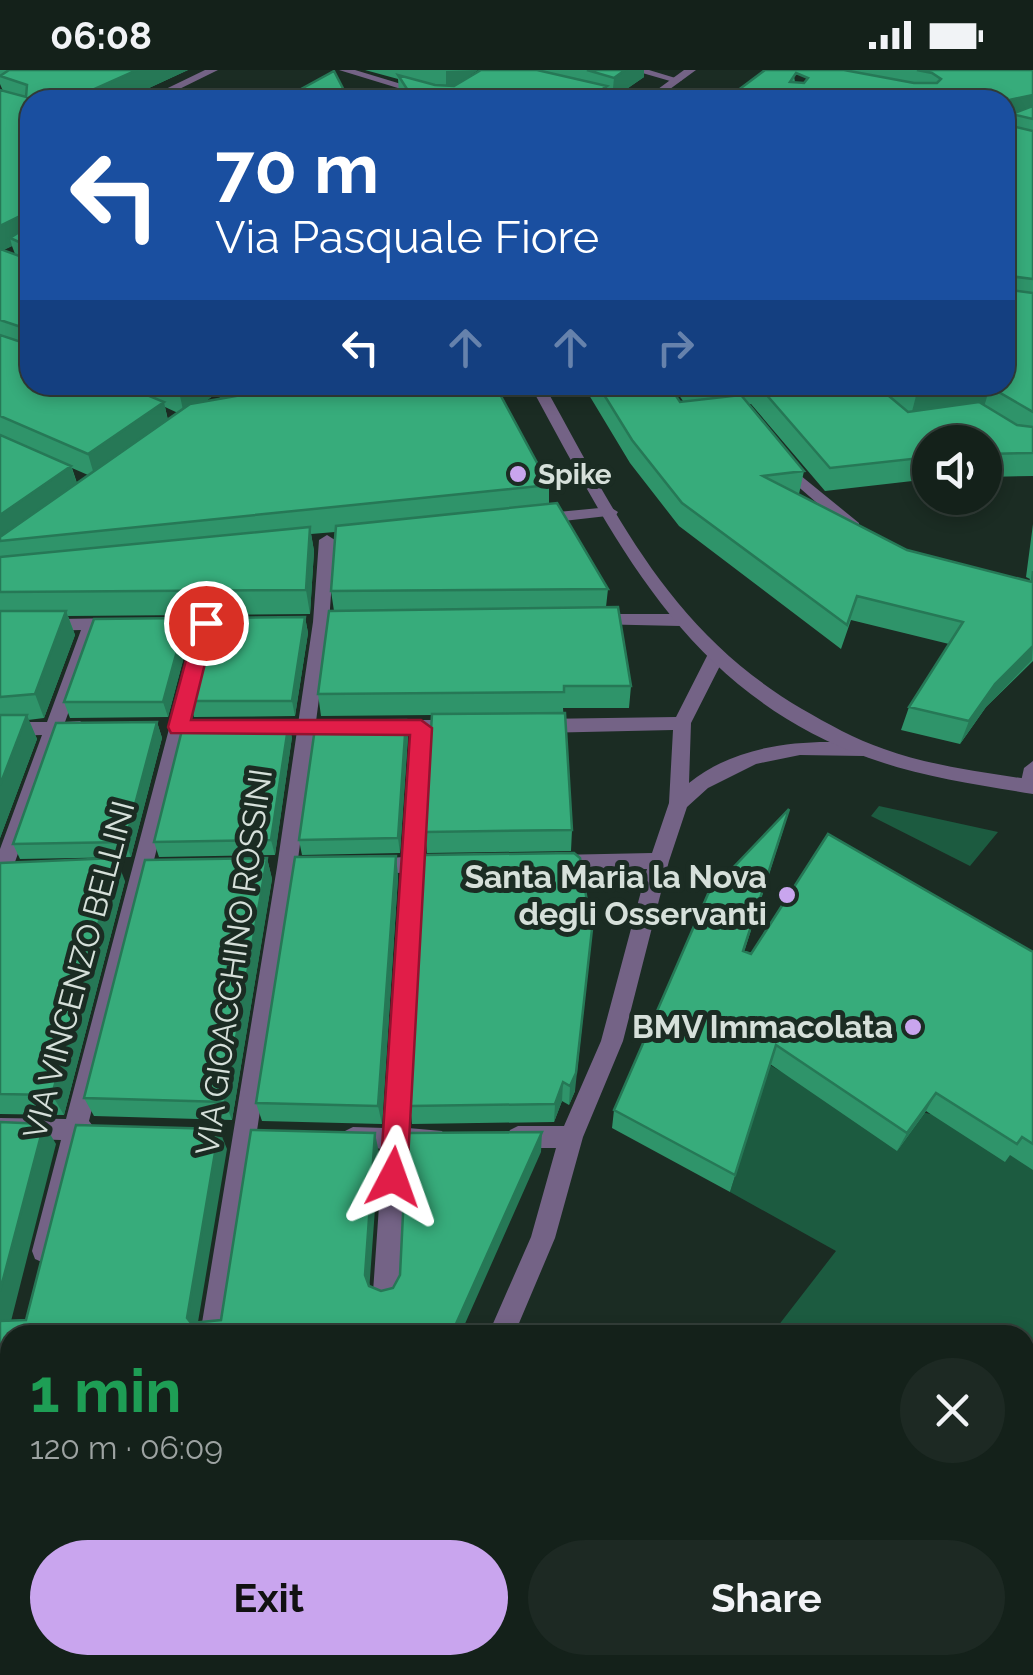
<!DOCTYPE html>
<meta charset="utf-8">
<style>
body{margin:0;font-family:Raleway,sans-serif;background:#1d2923;color:#f1f3f6;height:100vh;display:flex;flex-direction:column;font-size:38px;white-space:nowrap}
*{box-sizing:border-box;margin:0}
p{font-size:32px;color:#9da3a2}
.icon{flex:none;width:55px;height:55px;fill:none;stroke:currentColor;stroke-width:2;stroke-linecap:round;stroke-linejoin:round}
.map{position:relative;flex:1;overflow:hidden}
.details{position:absolute;left:0px;top:1255px;width:1035px;height:350px;display:flex;flex-direction:column;background:#14211a;border-radius:30px 30px 0 0;box-shadow:0 5px 15px #0003,0 0 0 2px #333e39}
.details>*{flex:none}
.banner{position:absolute;left:20px;top:20px;width:995px;height:305px;border-radius:30px;box-shadow:0 5px 15px #0003,0 0 0 2px #333e39;background:#1a4fa0;color:#fff;overflow:hidden}
.buttons{position:absolute;left:912px;top:355px;display:grid;gap:20px}
.buttons a{display:grid;place-items:center;width:90px;height:90px;border-radius:50%;background:#14211a;box-shadow:0 5px 15px #0003,0 0 0 2px #333e39;font-size:50px}
.pin{position:absolute;display:grid;place-items:center;width:85px;height:85px;color:#fff;margin:-42px;border:5px solid #fff;border-radius:50%;box-shadow:0 2px 10px #0007}
.me{position:absolute;width:110px;margin:-55px;rotate:4deg;stroke-linejoin:round;filter:drop-shadow(0 0 8px #0008)}
.turn{display:flex;align-items:center;gap:35px;height:210px;padding:0 30px;font-size:45px}
.turn .icon{width:130px;height:130px;stroke-width:2.5}
.turn b{display:block;font-size:70px;line-height:85px}
.lanes{display:flex;align-items:center;height:95px;padding:0 30px;background:#0003;justify-content:center;gap:50px;direction:ltr}
.lanes .off{opacity:.35}
.round{display:grid;place-items:center;flex:none;width:105px;height:105px;border-radius:52px;background:#1d2923}
.head{display:flex;align-items:center;justify-content:space-between;height:170px;padding:0 30px}
h1{font-size:60px;font-weight:700;line-height:75px;color:#1e9e55}
.action{display:flex;gap:20px;margin-top:auto;padding:20px 30px}
.action a{flex:1;height:115px;border-radius:60px;background:#c9a5ee;color:#111;font-size:40px;font-weight:700;line-height:115px;text-align:center}
.action a+a{background:#1d2923;color:#f1f3f6}
.status{display:flex;justify-content:space-between;align-items:center;height:70px;padding:0 50px;background:#14211a;direction:ltr}
.status svg{height:28px;fill:currentColor}
.map>svg:first-child{display:block}
.built{fill:#1f372b}
.green{fill:#1c5b40}
.lines{fill:none;stroke-linecap:round;stroke-linejoin:round}
.minor{fill:#746386;fill-rule:evenodd}
.tertiary{fill:#746386;fill-rule:evenodd}
.wall{fill:#2f946a;fill-rule:evenodd}
.shaded-wall{fill:#267856}
.building{fill:#37ac7b;stroke:#267856;stroke-width:2.5;fill-rule:evenodd}
.route{fill:#e11d48;stroke:#92132f;stroke-width:2.5}
.poi-dot{fill:#c9a5ee;stroke:#1b2c23;stroke-width:4}
.labels{text-anchor:middle;stroke-width:10;stroke-linejoin:round;paint-order:stroke}
.far-poi-label{font-size:28px;font-weight:bold;fill:#d6e0da;stroke:#1b2c23;text-anchor:start}
.poi-label{font-size:32px;font-weight:bold;fill:#d6e0da;stroke:#1b2c23;text-anchor:end}
.street-label{font-size:32px;fill:#d6e0da;stroke:#1b2c23}
</style>
<div class="status"><b>06:08</b><svg viewBox="0 0 49 12"><path d="M0 12V9h3v3zM5 12V6h3v6zM10 12V3h3v9zM15 12V0h3v12zM26 1h20v11H26zM47 4h2v5h-2z"/></svg></div>
<div class="map">
<svg width="1033" height="1605" viewBox="0 0 1033 1605">
<rect width="100%" height="100%" fill="#1b2c23"/>
<path class="built" d="M1025 1451 1033 1455V1605H634L642 1595H1025Z"/>
<path class="green" d="M879 736 998 762 970 796 871 746Z
M770 995C846 1043 956 1031 1033 1084V1455L1025 1451V1265H771L836 1181 730 1122Z"/>
<g class="lines">
<path class="minor" d="M205 0H218L157 30H143Z
M339 0H355L454 30H437Z
M632 0H649L682 10 677 13Z
M784 392 859 453V459H847L779 400 776 397Z
M610 437 618 442 616 445 537 454 529 449 537 444Z
M327 465 335 470 329 552 297 797 226 1265H200L277 797 313 552 319 470Z
M597 544H680L688 550 680 556 591 554 589 550Z
M205 547 213 553 89 1051 96 1060 92 1067 84 1071 56 1181 53 1189 44 1193 35 1189 32 1181 61 1070 0 1068V1048L66 1049 197 553Z
M118 548 124 550V558L98 560 65 652 80 651 89 658 80 665H60L10 806 7 812 0 814V779L42 665 0 666V652H47L81 560 0 562V550Z
M717 578 726 584 691 653 689 713C729 680 785 671 835 672 848 672 863 669 872 679L863 686 800 685 756 694 708 718 687 737 669 791 623 971 583 1067 555 1168 514 1265H488L531 1167 556 1078H518L510 1074 506 1067 510 1060 518 1056H564L601 971 647 799 556 801 549 799 546 793 549 787 556 785 652 783 669 733 673 660 539 663 530 656 539 649 676 647 708 584Z
M384 650H455L464 657 455 664H430L423 787 454 788 457 794 454 800 422 802 408 1058 442 1061 446 1069 442 1077 407 1079 399 1222 395 1231 386 1234 377 1231 373 1222 383 1079 345 1075 341 1068 345 1061 353 1057 385 1058 402 803 364 802 361 796 364 790 403 787 411 664 378 662 375 657 378 652Z
M1033 691V722L1029 723 1020 716 1024 698Z
M148 1595H178L177 1605H147Z
M339 1595H370L366 1605H335Z"/>
<path class="tertiary" d="M684 0H696L655 30H643Z
M530 315H544C616 444 668 560 802 639 828 654 855 669 884 679 931 696 983 702 1033 710V724C978 715 922 707 869 688 687 623 616 473 530 315Z"/>
</g>
<path class="wall" d="M0 0H188L123 30H30V315H495L549 415V434L608 519 606 537 631 616 629 638H563L572 760 571 781 427 783 425 762 432 645 321 646 318 624 334 541 331 521 335 462 311 464 314 481 310 544 68 546 75 565 44 648 28 650 37 669 0 768V20L3 21 0 14ZM12 176 15 184 3 180ZM219 322 220 329 204 332ZM165 337 178 343 168 350ZM72 398 88 405 77 413Z
M365 0H478L463 10 481 0H644V7L612 29 606 27V30H403L399 23 398 9Z
M765 0H1033V406L985 407V372H930V409L825 421 751 334H748L804 401 799 424 907 480 1029 511 1030 509 1026 507 1033 454V591L986 637 960 674 901 660 909 637 949 574 851 550 841 579 679 456 630 393 583 315H669L680 332 683 331 672 315H1005L725 30ZM796 3 808 8 804 13 795 12 794 6Z
M305 547 308 563 295 646 194 647 189 631Z
M190 564 168 647 70 648 64 632Z
M157 652 162 668 131 787 20 789 13 774Z
M408 666 400 783 302 785 299 770Z
M292 667 275 785 159 787 154 772Z
M783 760 744 881 751 884 1033 882V1100L1010 1085 1005 1092 926 1041 897 1081 770 994 730 1122 612 1058 614 1040Z
M424 785 575 1021 569 1035 562 1031 554 1052 412 1054 410 1036Z
M396 786 398 807 382 1054 262 1051 256 1033Z
M267 788 272 809 232 1050 94 1046 84 1028Z
M0 793 125 811 64 1045 0 1044Z
M969 1595H1025L1033 1605H962Z"/>
<path class="shaded-wall" d="M137 0H188L123 30H70Z
M478 0 446 22V1Z
M625 0H644V7L612 29 614 8Z
M607 16 606 30H587Z
M1033 25V44H1012L1011 49 1005 50 1009 30Z
M24 144 30 165 10 168 12 176 0 182V156Z
M188 315H349L222 339 219 322 184 345 179 321Z
M990 317 983 340 910 349 916 326Z
M164 332 169 356 95 408 88 384Z
M71 396 79 420 0 471V445Z
M310 457 314 481 310 544 306 520Z
M66 541 75 565 44 648 35 624Z
M305 547 308 563 295 646 292 631Z
M186 548 190 564 168 647 163 632Z
M1033 576 1032 590 986 637 960 674 969 651 995 614Z
M27 645 37 669 0 768V715Z
M406 650 408 666 400 783 398 768Z
M289 651 292 667 275 785 271 770Z
M157 652 162 668 131 787 125 772Z
M789 739 783 760 738 901 743 881Z
M396 786 398 807 382 1054 378 1036Z
M116 788 125 811 64 1045 52 1025Z
M267 788 272 809 232 1050 225 1032Z
M592 861 575 1021 569 1035 570 1016Z
M563 1012 562 1031 554 1052 555 1034Z
M936 1023 926 1041 897 1081 907 1063Z
M44 1054 56 1074 7 1267 0 1260V1221Z
M219 1059 227 1079 196 1264 187 1248Z
M542 1062 541 1082 460 1265H451Z
M375 1063 379 1083 369 1222 365 1205Z
M132 1595H145L144 1605 132 1600Z
M297 1595H308L303 1605H292Z"/>
<path class="building" d="M9 0H137L70 30H30V315H123L164 332 88 384 0 346V265L24 273V258L0 250V179L25 188 26 175 10 168 27 157 24 144 0 156V20L26 27 27 15 0 6Z
M481 0H537L607 16 587 30H414L398 5 435 15 454 16Z
M587 0H625L614 8Z
M765 0H844L914 13H937L941 9 932 3 917 0H1033V25L1009 30 1007 40 1012 43 1008 55 1033 61V209L1009 206 1011 220 1033 223V342L990 317 916 326 904 315H1005V30H725ZM796 3 808 8 804 13 790 12Z
M334 1 349 30H281Z
M1033 36V49L1012 44Z
M164 315H188L179 321Z
M300 315H495L549 415 0 471V467L190 334Z
M598 315H669L680 332 741 325 804 401 763 406 907 480 1032 512 1033 501V576L995 614 969 651 909 637 963 552 857 526 847 555 682 433 632 370Z
M758 315 877 316 908 342 979 332 1017 355 1033 357V383L985 384V372H930V387L830 398Z
M0 365 71 396 0 445Z
M557 433 608 519 331 521 336 456Z
M310 457 306 520 0 522V487Z
M618 537 631 616H564V622L318 624 329 541Z
M0 541H66L35 624 0 627Z
M305 547 292 631H189L211 548Z
M186 548 163 632H64L94 549Z
M565 643 572 760 425 762 432 644Z
M0 645H27L0 715Z
M406 650 398 768 299 770 316 651Z
M289 651 271 770 154 772 184 652Z
M157 652 125 772 13 774 56 653Z
M789 739 743 881 751 884 828 764 1033 882V1074L1022 1067 1017 1074 936 1023 907 1063 776 975 735 1105 614 1040 708 824Z
M574 783 580 788 588 838 594 841 576 1003 570 1016 563 1012 555 1034 410 1036 424 785Z
M396 786 378 1036 256 1033 295 787Z
M116 788 52 1025 0 1024V793Z
M267 788 225 1032 84 1028 145 790Z
M0 1052 44 1054 0 1221Z
M76 1055 219 1059 187 1248 191 1253 221 1250 251 1060 375 1063 365 1205 369 1216 381 1221 393 1218 400 1205 407 1063 542 1062 451 1265H10V1595H132V1600L168 1601 169 1595H297L292 1605H0V1251L26 1250Z
M1025 1525 1033 1537V1605H970L977 1595H1025Z
M667 1595H838L834 1605H659Z"/>
<path class="route" d="M206 547 215 553 191 650H421L432 658 407 1107 403 1116 393 1120 384 1116 380 1107 410 665 171 663 168 657 196 553Z"/>
<g class="poi-dot">
<circle cx="518" cy="404" r="10"/>
<circle cx="787" cy="825" r="10"/>
<circle cx="913" cy="957" r="10"/>
</g>
<g class="labels">
<g class="far-poi-label">
<text x="538" y="414">Spike</text>
</g>
<g class="poi-label">
<text x="767" y="818">Santa Maria la Nova<tspan x="767" dy="37">degli Osservanti</tspan></text>
<text x="893" y="968">BMV Immacolata</text>
</g>
<g class="street-label">
<text transform="translate(234 892) rotate(-82)" y="11">VIA GIOACCHINO ROSSINI</text>
<text transform="translate(79 900) rotate(-75)" y="11">VIA VINCENZO BELLINI</text>
</g>
</g>
</svg>
<div class="buttons">
<a><svg class="icon" aria-label="sound" viewBox="0 0 24 24"><path d="M4 9h4l5-4v14l-5-4H4zM17 9q2 3 0 6"/></svg></a>
</div>
<div class="pin" style="left:206px;top:553px;background:#d93025"><svg class="icon" aria-label="arrive" viewBox="0 0 24 24"><path d="M6 21V4h12l-3 4 3 4H6"/></svg></div>
<svg class="me" style="left:393px;top:1107px" viewBox="-20 -20 40 40"><path d="M0-17L14 15 0 8-14 15z" fill="#e11d48" stroke="#fff" stroke-width="4"/></svg>
<div class="banner">
<div class="turn"><svg class="icon" aria-label="left" viewBox="0 0 24 24"><path d="M17 20v-9H6M10 6l-5 5 5 5"/></svg><div><b>70 m</b>Via Pasquale Fiore</div></div>
<div class="lanes"><svg class="icon" aria-label="left" viewBox="0 0 24 24"><path d="M17 20v-9H6M10 6l-5 5 5 5"/></svg><svg class="icon off" aria-label="ahead" viewBox="0 0 24 24"><path d="M12 20V5M6 11l6-6 6 6"/></svg><svg class="icon off" aria-label="ahead" viewBox="0 0 24 24"><path d="M12 20V5M6 11l6-6 6 6"/></svg><svg class="icon off" aria-label="right" viewBox="0 0 24 24"><path d="M7 20v-9h11M14 6l5 5-5 5"/></svg></div>
</div>
<section class="details">
<div class="head"><div><h1>1 min</h1><p>120 m · 06:09</p></div><a class="round"><svg class="icon" aria-label="close" viewBox="0 0 24 24"><path d="M6 6l12 12M18 6L6 18"/></svg></a></div>
<div class="action"><a>Exit</a><a>Share</a></div>
</section>
</div>
